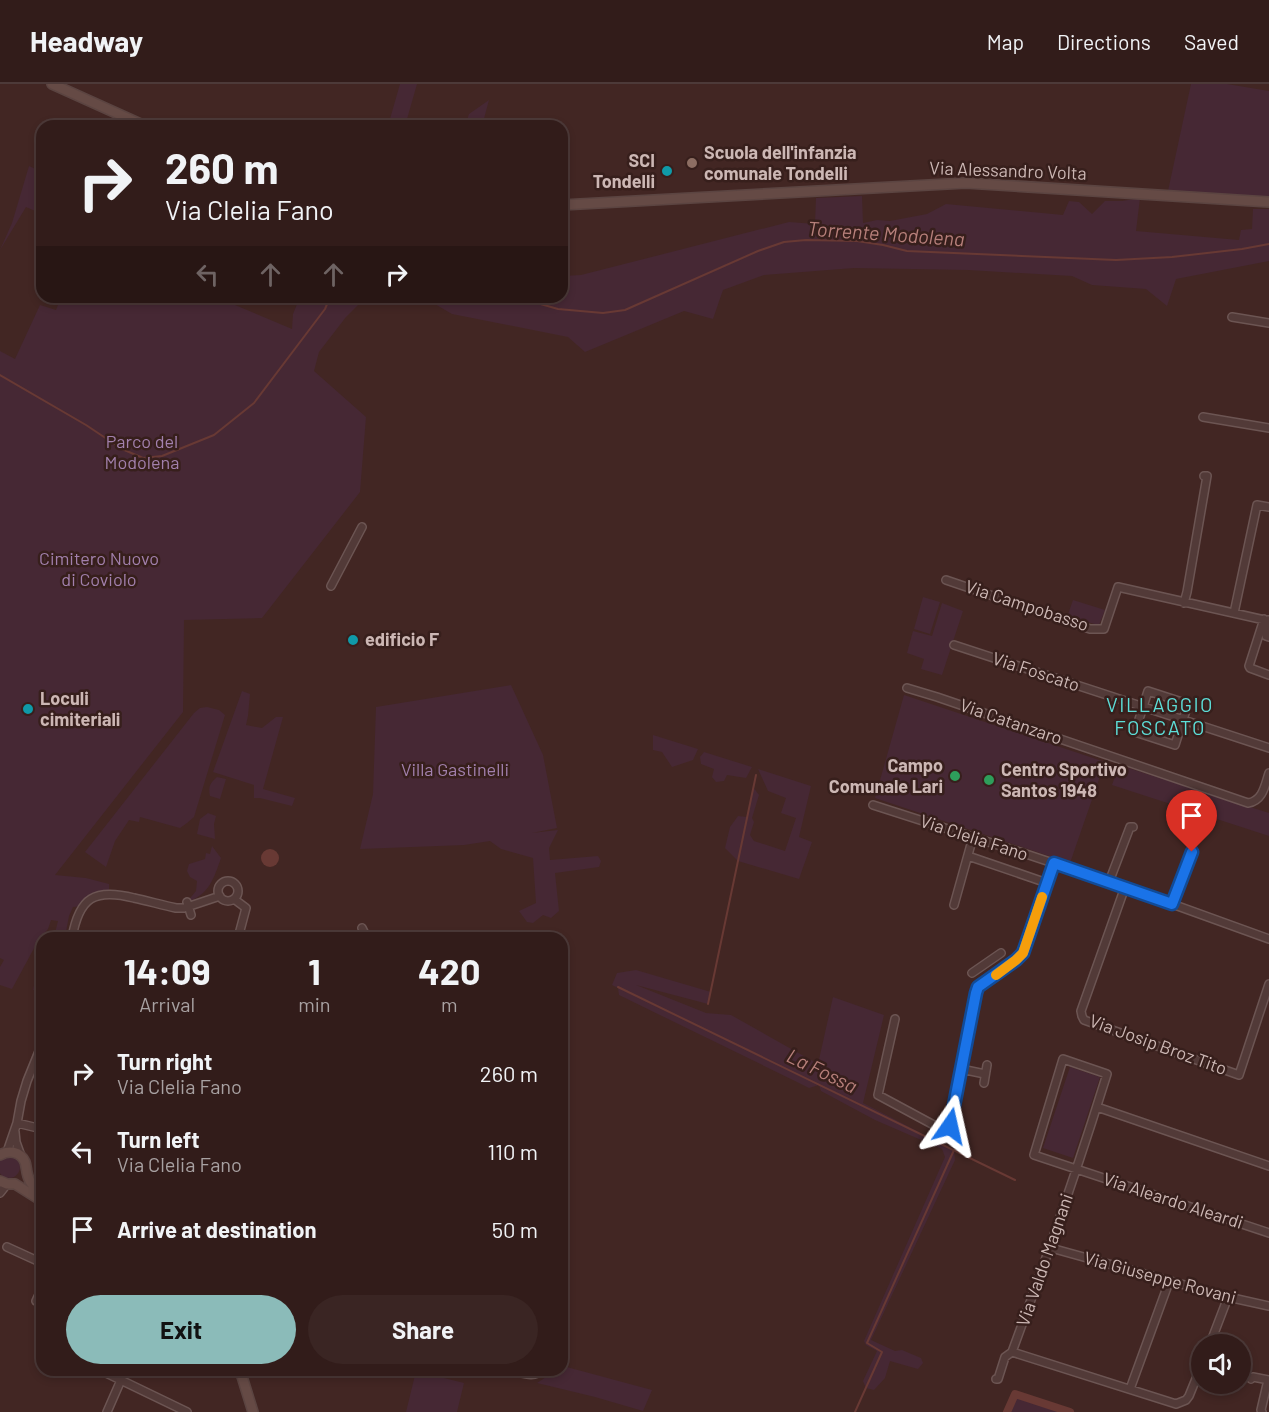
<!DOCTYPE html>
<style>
body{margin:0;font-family:Barlow,sans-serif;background:#3a2523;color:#f1f3f6;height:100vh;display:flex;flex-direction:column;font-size:22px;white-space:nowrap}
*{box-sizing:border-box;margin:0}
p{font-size:20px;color:#a8a1a2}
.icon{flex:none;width:33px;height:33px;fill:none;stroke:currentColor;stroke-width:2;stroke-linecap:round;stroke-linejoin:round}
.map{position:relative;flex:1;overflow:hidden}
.drawer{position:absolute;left:36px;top:848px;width:532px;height:444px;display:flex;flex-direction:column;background:#321c1a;border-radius:18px;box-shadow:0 3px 9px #0003,0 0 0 2px #4d3a39}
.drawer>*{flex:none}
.hud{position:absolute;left:36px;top:36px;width:532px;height:183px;border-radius:18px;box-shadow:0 3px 9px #0003,0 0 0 2px #4d3a39;background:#321c1a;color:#f1f3f6;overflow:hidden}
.buttons{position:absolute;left:1191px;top:1250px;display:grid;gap:12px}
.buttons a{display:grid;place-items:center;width:60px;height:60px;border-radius:50%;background:#321c1a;box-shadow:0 3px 9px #0003,0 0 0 2px #4d3a39;font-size:30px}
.pin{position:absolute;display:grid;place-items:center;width:51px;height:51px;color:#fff;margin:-62px -26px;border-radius:50% 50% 50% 0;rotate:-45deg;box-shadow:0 0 6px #0007}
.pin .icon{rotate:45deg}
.me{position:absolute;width:66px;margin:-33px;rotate:11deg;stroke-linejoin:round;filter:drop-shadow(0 0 4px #0008)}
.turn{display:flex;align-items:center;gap:21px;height:126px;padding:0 30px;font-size:27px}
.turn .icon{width:78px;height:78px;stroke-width:2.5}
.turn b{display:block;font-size:42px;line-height:51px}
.lanes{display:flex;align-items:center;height:57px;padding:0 30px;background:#0003;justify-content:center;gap:30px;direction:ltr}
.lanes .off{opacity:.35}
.eta{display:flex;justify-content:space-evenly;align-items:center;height:102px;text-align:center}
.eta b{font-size:36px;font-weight:700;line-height:42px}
.button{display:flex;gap:12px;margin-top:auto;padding:12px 30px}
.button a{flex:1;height:69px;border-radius:36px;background:#8bbbb9;color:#111;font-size:24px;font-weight:700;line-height:69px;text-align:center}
.button a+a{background:#3a2523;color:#f1f3f6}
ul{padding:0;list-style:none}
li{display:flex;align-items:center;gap:18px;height:78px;padding:0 30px}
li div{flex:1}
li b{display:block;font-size:22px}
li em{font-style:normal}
header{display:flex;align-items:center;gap:36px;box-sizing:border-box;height:84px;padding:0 30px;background:#321c1a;border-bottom:2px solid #4d3a39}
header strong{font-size:28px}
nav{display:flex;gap:33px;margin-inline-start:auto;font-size:21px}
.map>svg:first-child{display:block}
.green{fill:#462834}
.water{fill:#683934}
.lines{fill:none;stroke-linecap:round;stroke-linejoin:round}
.stream{stroke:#683934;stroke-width:2}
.canal{stroke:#683934;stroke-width:8}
.street-casing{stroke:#6c5553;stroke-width:10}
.secondary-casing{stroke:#5b4441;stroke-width:12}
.street{stroke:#523a38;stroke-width:7}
.secondary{stroke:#654a45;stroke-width:9}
.route-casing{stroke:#114b97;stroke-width:15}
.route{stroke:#1a73e8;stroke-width:10}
.slow{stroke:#f59e0b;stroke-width:10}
.education-dot{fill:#8d6e63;stroke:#371f1c;stroke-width:2}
.culture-dot{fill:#0f9aa8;stroke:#371f1c;stroke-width:2}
.leisure-dot{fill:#2e9e5b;stroke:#371f1c;stroke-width:2}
.labels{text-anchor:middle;stroke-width:5;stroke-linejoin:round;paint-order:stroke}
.poi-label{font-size:18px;font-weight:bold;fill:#ccb7b4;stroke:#371f1c;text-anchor:start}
.street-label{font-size:18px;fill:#ccb7b4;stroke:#371f1c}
.park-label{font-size:18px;fill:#a280ad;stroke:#371f1c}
.water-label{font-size:20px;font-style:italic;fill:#b67f7a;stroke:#371f1c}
.neighbourhood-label{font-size:20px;letter-spacing:1.5px;fill:#5dded8;stroke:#371f1c}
</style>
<header>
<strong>Headway</strong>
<nav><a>Map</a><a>Directions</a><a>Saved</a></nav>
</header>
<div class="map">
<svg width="1269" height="1328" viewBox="0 0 1269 1328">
<rect width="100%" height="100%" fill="#422623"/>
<path class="green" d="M400 0H417L405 42H388Z
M1191 0H1227L1269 7V113L1168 107Z
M489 16 482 42H465L469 30Z
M29 82 42 88V130L26 123 0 166 12 139Z
M862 112 863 139 877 136 890 137 927 130 946 120 1063 131 1069 117 1079 118 1092 130 1105 117H1122L1140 114 1136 147 1239 156 1241 146 1252 145 1253 125H1269V177L1176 195 1167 222 1146 205 1092 201 1072 192 968 186 854 184 764 191 723 206 713 235 684 227 585 268 568 253 452 230 428 216 415 213H562L563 192 581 191 789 138 815 140 816 114Z
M61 213H216L292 245 293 230 300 213H368L364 215 346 233 319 268 314 287 366 333 360 408 262 534 184 536 183 628 55 791 86 794 109 800V810L83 822 73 823 69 832 65 853H54L58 837 51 836 48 845 39 855 12 905 0 901V883L4 876 0 874V267L15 275 40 221 56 226Z
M923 513 940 518 930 550 914 545Z
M1073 516 1105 526 1099 541 1067 533Z
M942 519 963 527 942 591 921 585 924 575 907 569 913 547 932 552Z
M511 601 543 671 557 744 532 749 558 746 549 764 550 776 598 772 601 777 599 783 555 789 559 827 551 834 543 831 533 839 527 838 519 827 536 819 533 774 501 765 490 757 464 761 360 765 373 710 376 623Z
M242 607 250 610 248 632 246 641 262 644 276 633H283L263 705 295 714 292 722 260 714H254V701L213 688Z
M904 611 1105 678 1070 779 875 714Z
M207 623 219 626 225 631 194 733 187 739 180 744 140 733 139 738 129 736 115 757 106 783 85 768 194 629 200 624Z
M653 651 698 665 693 676 672 683 662 668 653 666Z
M704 668 752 683 746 694 727 691 724 697 716 698 712 693 714 685 701 680 700 673Z
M1119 681 1269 729V752L1112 701Z
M758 685 811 702 799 753 812 758 799 795 738 777 725 764 730 743 738 732 747 733 753 703 759 711 752 734 754 738 750 751 754 757 785 767 796 734 781 729 786 714 768 707Z
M217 693 226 695 220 715 210 712C208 703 210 699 217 693Z
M208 729 216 732 214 740 215 755 197 750 200 735Z
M212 762 221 774C214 794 209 811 187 818L196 807 197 797 190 793 187 787 189 780 205 775 206 769 210 770Z
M39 877 42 878V907L33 906Z
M636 886 711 908 708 920 636 901 706 929 731 931 818 980 833 913 884 931 863 1019 954 1066 955 1076 871 1256 895 1267 902 1266 921 1274 923 1279 918 1285 890 1277 885 1294 874 1306 866 1304 863 1297 877 1267 866 1261 864 1257 945 1073 942 1065 875 1036 821 1007 819 1001 809 1004 795 997 619 911 618 904 612 901 617 889Z
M1070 983 1100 993 1073 1074 1043 1064Z
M-2 1083a11 11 0 1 1 22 0a11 11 0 1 1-22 0Z
M563 1282 652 1306 643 1327 595 1313 537 1299 546 1293 549 1286H562Z
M416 1287 464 1299 457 1328H406Z
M1015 1310 1070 1328H1007Z"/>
<path class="water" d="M261 774a9 9 0 1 1 18 0a9 9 0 1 1-18 0Z"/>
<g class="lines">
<path class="stream" d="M516 213 558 225 603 229 625 226 758 167 784 158 806 156 857 157 883 161 907 167 1116 176 1172 173 1242 165 1269 160
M0 291 86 341 122 365 143 374 162 372 214 351 254 319 325 225 330 213
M618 903 1015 1096
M708 920 756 691
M855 1328 882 1268 867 1259 954 1066"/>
<path class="canal" d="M1007 1328 1015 1310 1070 1328"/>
<g class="street-casing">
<path id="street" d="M1232 233 1269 239
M1203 333 1269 344
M946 496 1090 545H1104L1118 503 1269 537
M331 502 362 443
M1184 519 1187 508 1207 392H1204
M1234 529 1257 421 1269 423
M1264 535 1249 582 1250 584 1269 591
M1268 536 1266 552 1269 553
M954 561 1269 664
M907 604 937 613 1248 719C1263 717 1265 701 1269 689
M1148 607 1188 620 1175 661 1135 648Z
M873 721 1029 771 1125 803 1269 855
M968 772 1047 799
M218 807a10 10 0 1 1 20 0a10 10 0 1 1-20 0Z
M1109 798 1130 743H1133
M1125 803 1081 927 1082 932 1084 936 1239 991 1269 900
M234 815 246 824 238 854
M187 818 191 831
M1172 820 1192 768H1190
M954 821 973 753
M362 844 367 854
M72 854C79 813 95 804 134 814 148 817 162 821 176 824H184L220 812
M972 889 1001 869
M895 935 878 1011 943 1046H947L950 1042 976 909 978 903 1016 876 1023 869 1054 779
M961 985 985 990
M984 999 987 981
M1097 1023 1269 1082
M17 1039 42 1045
M15 1048 16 1058 21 1072
M7 1068 17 1039 21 1017 27 997 42 960
M0 1109 7 1100
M7 1163 42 1179
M1051 1164 1228 1213 1269 1222
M42 1204 36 1217 42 1220
M1210 1260 1228 1213
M1012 1268C1046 1176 1078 1083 1107 990L1063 975 1034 1071 1269 1149
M100 1286 187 1328
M511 1286C521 1288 534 1295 542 1286
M996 1295H998L1005 1273 1012 1268 1176 1320 1186 1316 1189 1312 1202 1280
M1251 1295 1253 1293 1269 1296
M1130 1305 1169 1198
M107 1328 121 1296
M1262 1328 1261 1326 1268 1296"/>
</g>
<g class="secondary-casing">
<path id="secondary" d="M52 0 145 42
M562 121 966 99 1269 118
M0 1071C9 1066 20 1067 25 1078 27 1084 26 1090 30 1097 33 1102 38 1107 42 1112
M0 1097 7 1100H15L42 1117
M240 1286 253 1328"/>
</g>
<use href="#street" class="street"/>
<use href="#secondary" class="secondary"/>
</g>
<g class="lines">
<g class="route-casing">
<path id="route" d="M950 1042 976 909 978 903 1016 876 1023 869 1054 779 1172 820 1192 768"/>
</g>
<use href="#route" class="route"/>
<path class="slow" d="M996 891 1016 876 1023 869 1042 813"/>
</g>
<circle class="education-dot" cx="692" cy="79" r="6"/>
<g class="culture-dot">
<circle cx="667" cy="87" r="6"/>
<circle cx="353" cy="556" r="6"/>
<circle cx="28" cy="625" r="6"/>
</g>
<g class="leisure-dot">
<circle cx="955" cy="692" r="6"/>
<circle cx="989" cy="696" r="6"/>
</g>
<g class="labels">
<g class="poi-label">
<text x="704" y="75">Scuola dell'infanzia<tspan x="704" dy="21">comunale Tondelli</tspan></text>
<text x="655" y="83" text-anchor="end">SCI<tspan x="655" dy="21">Tondelli</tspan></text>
<text x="365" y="562">edificio F</text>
<text x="40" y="621">Loculi<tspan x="40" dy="21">cimiteriali</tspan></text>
<text x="943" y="688" text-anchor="end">Campo<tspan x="943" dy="21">Comunale Lari</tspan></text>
<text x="1001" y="692">Centro Sportivo<tspan x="1001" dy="21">Santos 1948</tspan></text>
</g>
<g class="street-label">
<text transform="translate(1008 87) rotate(2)" y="6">Via Alessandro Volta</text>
<text transform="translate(1027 522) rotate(18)" y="6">Via Campobasso</text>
<text transform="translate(1036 588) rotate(18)" y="6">Via Foscato</text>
<text transform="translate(1011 638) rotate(19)" y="6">Via Catanzaro</text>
<text transform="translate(974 754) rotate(18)" y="6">Via Clelia Fano</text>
<text transform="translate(1158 961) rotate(20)" y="6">Via Josip Broz Tito</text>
<text transform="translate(1173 1117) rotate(18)" y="6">Via Aleardo Aleardi</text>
<text transform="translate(1045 1176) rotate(-71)" y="6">Via Valdo Magnani</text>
<text transform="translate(1160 1194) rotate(15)" y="6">Via Giuseppe Rovani</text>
</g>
<g class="park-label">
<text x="142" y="364">Parco del<tspan x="142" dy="21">Modolena</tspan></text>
<text x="99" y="481">Cimitero Nuovo<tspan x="99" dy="21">di Coviolo</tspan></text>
<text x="455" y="692">Villa Gastinelli</text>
</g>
<g class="water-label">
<text transform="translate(886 150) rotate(4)" y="7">Torrente Modolena</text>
<text transform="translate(822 987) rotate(26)" y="7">La Fossa</text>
</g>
<g class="neighbourhood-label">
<text x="1160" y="628">VILLAGGIO<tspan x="1160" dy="23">FOSCATO</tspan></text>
</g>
</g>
</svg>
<div class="buttons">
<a><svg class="icon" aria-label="sound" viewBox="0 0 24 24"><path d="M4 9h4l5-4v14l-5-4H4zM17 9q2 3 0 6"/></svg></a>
</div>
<div class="pin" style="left:1192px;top:768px;background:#d93025"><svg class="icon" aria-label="arrive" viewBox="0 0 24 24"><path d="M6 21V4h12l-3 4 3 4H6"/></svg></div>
<svg class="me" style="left:950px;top:1042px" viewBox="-20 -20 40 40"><path d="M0-17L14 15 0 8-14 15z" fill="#1a73e8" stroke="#fff" stroke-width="4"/></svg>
<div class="hud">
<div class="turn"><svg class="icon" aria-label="right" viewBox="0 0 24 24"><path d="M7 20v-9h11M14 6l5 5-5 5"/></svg><div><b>260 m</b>Via Clelia Fano</div></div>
<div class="lanes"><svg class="icon off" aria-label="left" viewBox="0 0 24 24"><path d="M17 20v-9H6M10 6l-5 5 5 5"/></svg><svg class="icon off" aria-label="ahead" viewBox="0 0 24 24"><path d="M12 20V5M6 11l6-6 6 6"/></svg><svg class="icon off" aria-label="ahead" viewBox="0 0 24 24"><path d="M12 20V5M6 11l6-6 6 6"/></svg><svg class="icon" aria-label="right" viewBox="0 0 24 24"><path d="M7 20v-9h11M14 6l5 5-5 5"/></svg></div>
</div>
<section class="drawer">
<div class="eta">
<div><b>14:09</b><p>Arrival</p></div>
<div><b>1</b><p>min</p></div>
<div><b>420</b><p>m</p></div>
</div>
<ul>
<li><svg class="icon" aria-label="right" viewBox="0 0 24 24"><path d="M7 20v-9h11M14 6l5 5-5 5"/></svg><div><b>Turn right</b><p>Via Clelia Fano</p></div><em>260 m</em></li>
<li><svg class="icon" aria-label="left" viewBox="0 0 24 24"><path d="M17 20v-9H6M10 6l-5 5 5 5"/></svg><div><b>Turn left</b><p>Via Clelia Fano</p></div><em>110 m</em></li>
<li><svg class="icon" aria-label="arrive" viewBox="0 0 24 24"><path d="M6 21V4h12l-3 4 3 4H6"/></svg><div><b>Arrive at destination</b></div><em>50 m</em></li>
</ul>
<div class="button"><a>Exit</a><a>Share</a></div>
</section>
</div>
